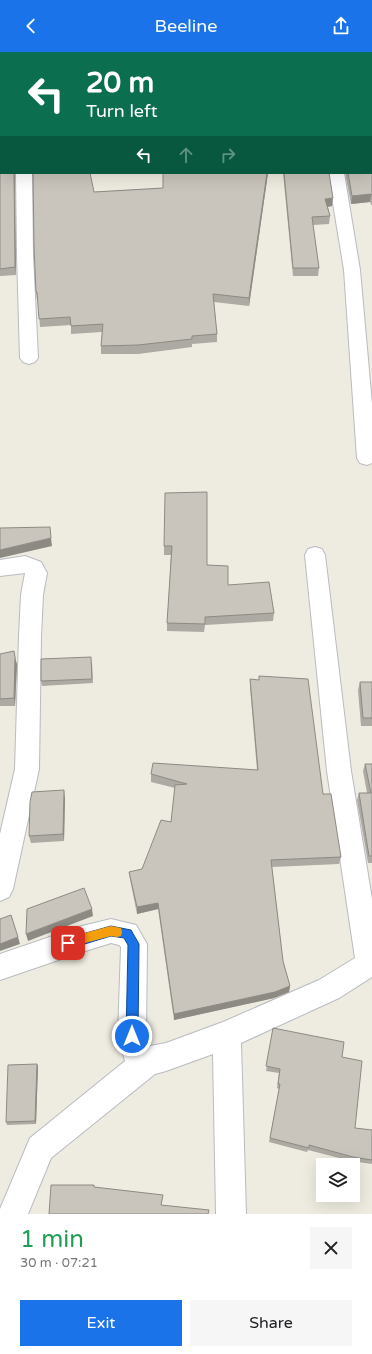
<!DOCTYPE html>
<meta charset="utf-8">
<style>
body{margin:0;font-family:"Varela Round",sans-serif;background:#f6f6f6;color:#202124;height:100vh;display:flex;flex-direction:column;font-size:15px;white-space:nowrap}
*{box-sizing:border-box;margin:0}
p{font-size:13px;color:#757577}
.icon{flex:none;width:22px;height:22px;fill:none;stroke:currentColor;stroke-width:2;stroke-linecap:round;stroke-linejoin:round}
.map{position:relative;height:1162px;overflow:hidden}
.details{display:flex;flex-direction:column;background:#fff;flex:1}
.details>*{flex:none}
.top-card{position:absolute;left:0px;top:0px;width:372px;height:122px;box-shadow:0 4px 16px #0002;background:#0b6e4f;color:#fff;overflow:hidden}
.buttons{position:absolute;left:316px;top:1106px;display:grid;gap:8px}
.buttons a{display:grid;place-items:center;width:44px;height:44px;border-radius:0px;background:#fff;box-shadow:0 4px 16px #0002;font-size:20px}
.pin{position:absolute;display:grid;place-items:center;width:34px;height:34px;color:#fff;margin:-17px;border-radius:8px;box-shadow:0 2px 6px #0006}
.me{position:absolute;width:44px;margin:-22px;rotate:0deg;stroke-linejoin:round;filter:drop-shadow(0 0 3px #0008)}
.turn{display:flex;align-items:center;gap:14px;height:84px;padding:0 20px;font-size:18px}
.turn .icon{width:52px;height:52px;stroke-width:2.5}
.turn b{display:block;font-size:28px;line-height:34px}
.lanes{display:flex;align-items:center;height:38px;padding:0 20px;background:#0003;justify-content:center;gap:20px;direction:ltr}
.lanes .off{opacity:.35}
.round{display:grid;place-items:center;flex:none;width:42px;height:42px;border-radius:0px;background:#f6f6f6}
.headline{display:flex;align-items:center;justify-content:space-between;height:68px;padding:0 20px}
h1{font-size:24px;font-weight:600;line-height:30px;color:#1e9e55}
.action{display:flex;gap:8px;margin-top:auto;padding:8px 20px}
.action a{flex:1;height:46px;border-radius:0px;background:#1a73e8;color:#fff;font-size:16px;font-weight:600;line-height:46px;text-align:center}
.action a+a{background:#f6f6f6;color:#202124}
header{display:flex;justify-content:space-between;align-items:center;height:52px;padding:0 20px;background:#1a73e8;color:#fff;font-size:18px;font-weight:600}
.map>svg:first-child{display:block}
.lines{fill:none;stroke-linecap:round;stroke-linejoin:round}
.minor-casing{stroke:#b8bbc1;stroke-width:2}
.minor{fill:#fff;fill-rule:evenodd}
.wall{fill:#ada9a3}
.shaded-wall{fill:#8d8a84}
.building{fill:#c9c5bd;stroke:#8d8a84}
.route{fill:#1a73e8;stroke:#114b97}
.slow{fill:#f59e0b}
</style>
<header><svg class="icon" aria-label="back" viewBox="0 0 24 24"><path d="M15 5l-7 7 7 7"/></svg>Beeline<svg class="icon" aria-label="share" viewBox="0 0 24 24"><path d="M12 15V3M7 8l5-5 5 5M5 13v7h14v-7"/></svg></header>
<div class="map">
<svg width="372" height="1162" viewBox="0 0 372 1162">
<rect width="100%" height="100%" fill="#eeece0"/>
<g class="lines">
<g class="minor-casing">
<path id="minor" d="M0 78H1V86H0Z
M16 121H32L33 203 38 306 35 310 29 312 23 310 20 306 17 203Z
M328 121H344L360 218 372 352V411L367 413 360 411 357 406 344 218Z
M315 495 322 497 325 503 351 719 372 847V925L339 946 241 991 246 1162H216L213 1002 166 1019 155 1022 51 1106 28 1162H0V1157L30 1086 125 1009 118 984 121 895 119 893 111 891 82 900 0 928V902L82 874 111 867 136 873 147 892 146 984 148 993 150 994 166 991 223 970 319 928 355 906 327 719 305 503 308 497Z
M25 504 41 510 47 521 43 543 41 584 39 717 13 837 9 845 0 849V782L15 717 19 584 21 543 25 521 0 524V508Z"/>
</g>
<use href="#minor" class="minor"/>
</g>
<path class="wall" d="M372 61V154L370 150 351 152 345 121H371Z
M0 117 1 121H14L16 223 0 224Z
M163 121H268L249 254 214 250 217 282V290L192 292V295L138 302H101V294L102 280 71 282V273L40 275 38 248H37L36 240 94 140 163 136Z
M283 121H329L332 154 328 155 330 164 329 172 313 173 319 216 318 224H293Z
M207 440V513L228 533 274 561 273 569 205 573 204 580 167 579V571L171 503H164V494Z
M0 602 17 612 15 654H0Z
M92 610 93 631 42 634 41 629Z
M250 627 323 742 341 805 339 812 272 815 283 909 290 934 289 940 274 946 174 968 158 857 137 862 130 827 129 820 142 817 171 770 175 736 151 730V722L257 718 250 635Z
M360 630H372V674H361L358 638Z
M365 712H372V811H368L357 748 359 741H367L363 719Z
M65 746 64 789 31 791 29 784Z
M273 976 342 1005 355 1076 372 1078V1112L351 1109 308 1098 307 1100 269 1090 279 1037 277 1036 279 1021 266 1019Z
M37 1012 38 1015 36 1072 7 1073 6 1070Z"/>
<path class="shaded-wall" d="M372 51V58L371 59V52Z
M14 121 15 124 16 223 15 215Z
M267 121H268L249 254V246Z
M371 142 370 150 351 152 352 144Z
M333 146 332 154 325 155V147Z
M51 486 52 494 0 506V498Z
M15 605 17 612 15 654 14 646Z
M64 738 65 746 64 789 63 782Z
M158 851V857L137 862V855Z
M92 857 93 864 28 889 26 882Z
M18 885 20 892 0 899V892Z
M290 934 289 940 274 946 174 968V962Z
M37 1012 38 1015 36 1072 35 1069Z"/>
<path class="building" d="M226 0 270 1H226Z
M271 0H372V51L371 52V1H271Z
M371 61H372V143L371 142 352 144 348 121H371Z
M0 117H1V121H14L15 215 0 217Z
M33 121H90L94 140 163 136V121H267L249 246 213 242 217 282 192 284V287L138 293 101 294 103 272 71 274 70 265 39 267 37 240H36L34 195Z
M284 121H329L333 146 325 147 330 164 312 165 319 216H293Z
M207 440V513L228 514V533L269 530 274 561 205 565V572L167 571 172 494H164L165 441Z
M50 475 51 486 0 498V476Z
M14 599 15 605 14 646 0 647V602Z
M91 605 92 627 41 629V607Z
M259 624 308 627 323 742H331L341 805 271 808 283 909 290 934 275 940 174 962 158 851 137 855 129 820 142 817 161 768 171 770 175 733 187 732 151 722 153 711 258 718 250 627 259 628Z
M360 630H372V666H363Z
M365 712H372V804H369L359 741H371Z
M64 738 63 782 29 784 30 750 32 740Z
M84 836 92 857 26 882 27 857Z
M11 863 18 885 0 892V867Z
M273 976 344 990 342 1005 362 1009 355 1076 372 1078V1108L353 1105 309 1093V1096L270 1086 280 1032H278L280 1017 266 1014Z
M37 1012 35 1069 6 1070 8 1013Z
M51 1133H94V1135L163 1143 161 1153 209 1158 208 1162H49Z"/>
<path class="route" d="M111 874 131 878 139 892 138 984 136 988 132 990 128 988 126 984 128 893 124 886 111 884 68 897 65 895 63 891 65 888 68 886Z"/>
<path class="slow" d="M111 874 121 876 122 880 121 884 117 885 111 884 85 891 81 890 79 886 81 882Z"/>
</svg>
<div class="buttons">
<a><svg class="icon" aria-label="layers" viewBox="0 0 24 24"><path d="M12 4l9 5-9 5-9-5zM3 14l9 5 9-5"/></svg></a>
</div>
<div class="pin" style="left:68px;top:891px;background:#d93025"><svg class="icon" aria-label="arrive" viewBox="0 0 24 24"><path d="M6 21V4h12l-3 4 3 4H6"/></svg></div>
<svg class="me" style="left:132px;top:984px" viewBox="-20 -20 40 40"><circle r="17" fill="#1a73e8" stroke="#fff" stroke-width="3"/><path d="M0-11L8 9 0 5-8 9z" fill="#fff"/></svg>
<div class="top-card">
<div class="turn"><svg class="icon" aria-label="left" viewBox="0 0 24 24"><path d="M17 20v-9H6M10 6l-5 5 5 5"/></svg><div><b>20 m</b>Turn left</div></div>
<div class="lanes"><svg class="icon" aria-label="left" viewBox="0 0 24 24"><path d="M17 20v-9H6M10 6l-5 5 5 5"/></svg><svg class="icon off" aria-label="ahead" viewBox="0 0 24 24"><path d="M12 20V5M6 11l6-6 6 6"/></svg><svg class="icon off" aria-label="right" viewBox="0 0 24 24"><path d="M7 20v-9h11M14 6l5 5-5 5"/></svg></div>
</div>
</div>
<section class="details">
<div class="headline"><div><h1>1 min</h1><p>30 m · 07:21</p></div><a class="round"><svg class="icon" aria-label="close" viewBox="0 0 24 24"><path d="M6 6l12 12M18 6L6 18"/></svg></a></div>
<div class="action"><a>Exit</a><a>Share</a></div>
</section>
